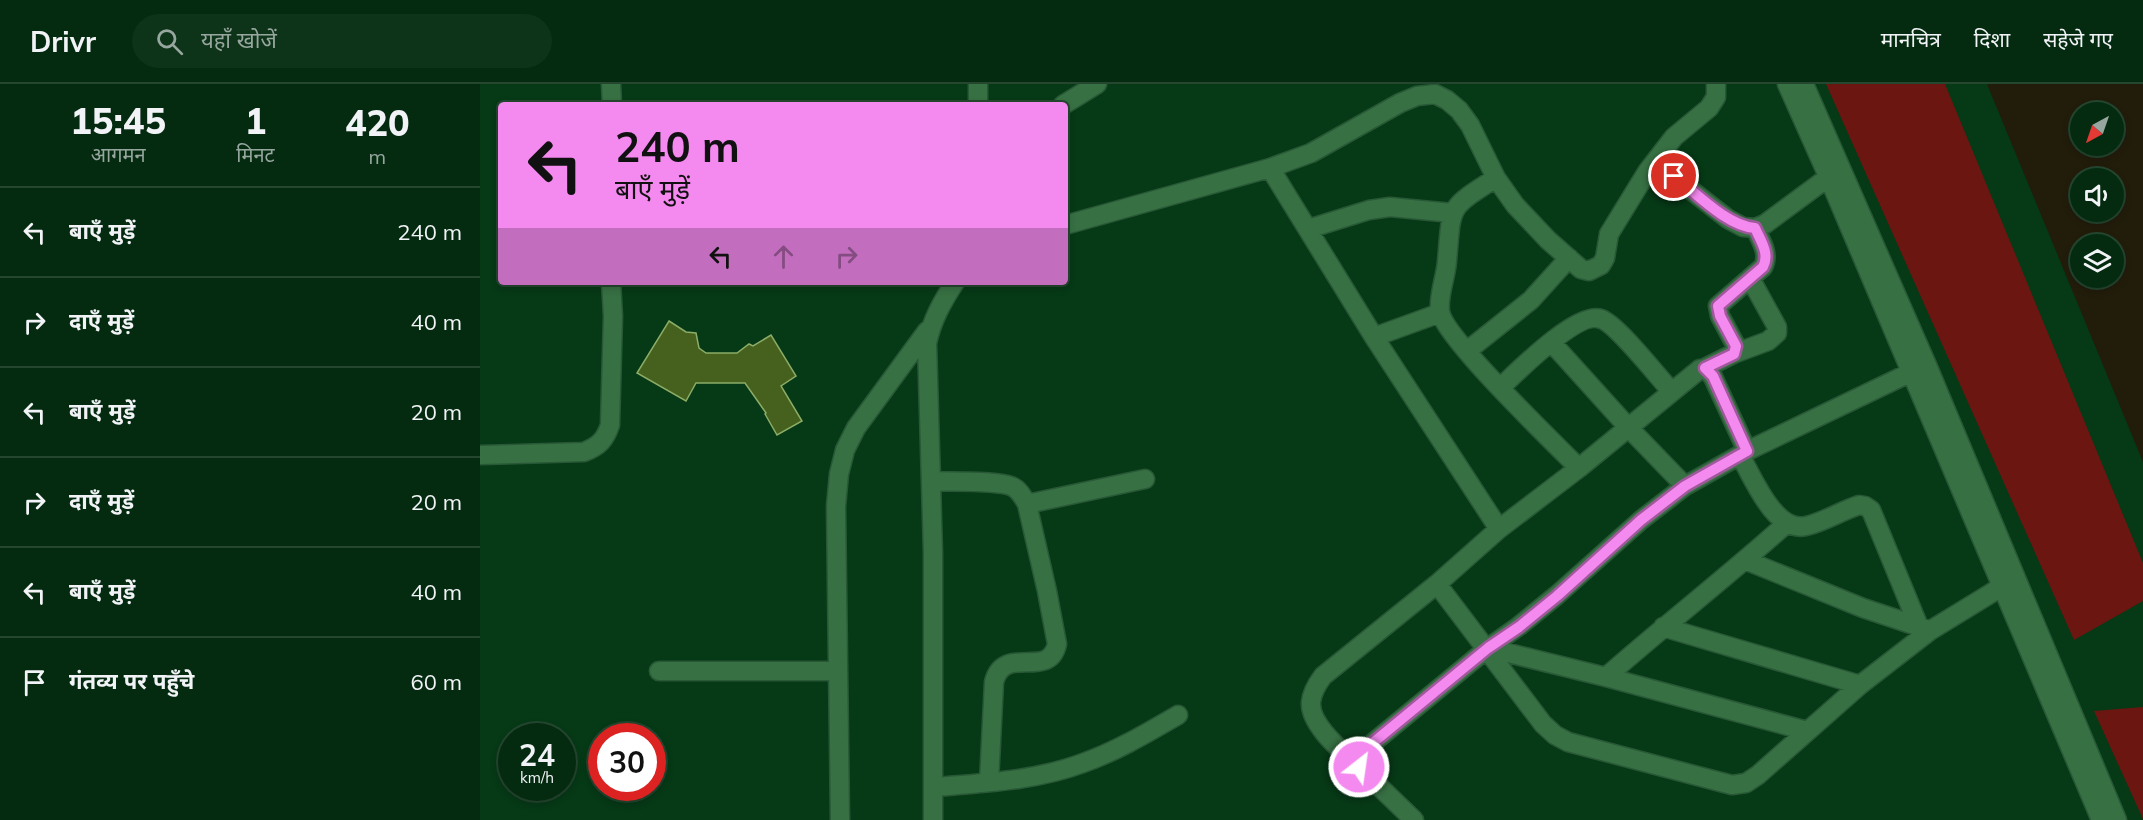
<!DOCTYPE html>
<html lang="hi">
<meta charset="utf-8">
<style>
body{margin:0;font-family:Mulish,"Noto Sans Devanagari",sans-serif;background:#0d3319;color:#f1f3f6;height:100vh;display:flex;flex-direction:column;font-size:22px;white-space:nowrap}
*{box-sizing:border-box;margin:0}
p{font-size:20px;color:#97a79f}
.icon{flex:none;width:33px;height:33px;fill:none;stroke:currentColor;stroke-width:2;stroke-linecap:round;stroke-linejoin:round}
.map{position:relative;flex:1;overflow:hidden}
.details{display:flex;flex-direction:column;background:#042b10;width:480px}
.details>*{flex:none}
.top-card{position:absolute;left:18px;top:18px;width:570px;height:183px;border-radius:6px;box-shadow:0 3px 9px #0003,0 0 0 2px #254730;background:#f489ef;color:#111;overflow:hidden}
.needle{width:39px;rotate:220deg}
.controls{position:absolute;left:1590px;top:18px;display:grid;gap:12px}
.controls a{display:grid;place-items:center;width:54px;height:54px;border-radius:50%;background:#042b10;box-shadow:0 3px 9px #0003,0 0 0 2px #254730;font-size:30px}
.speed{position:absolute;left:18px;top:639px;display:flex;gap:12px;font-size:30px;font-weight:700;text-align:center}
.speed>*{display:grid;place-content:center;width:78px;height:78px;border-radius:50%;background:#042b10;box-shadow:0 3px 9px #0003,0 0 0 2px #254730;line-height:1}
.speed small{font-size:15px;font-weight:400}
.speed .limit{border:9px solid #d22;background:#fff;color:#111}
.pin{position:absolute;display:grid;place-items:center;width:51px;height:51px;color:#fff;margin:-26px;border:3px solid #fff;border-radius:50%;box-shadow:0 2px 6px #0007}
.me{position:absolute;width:66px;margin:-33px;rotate:30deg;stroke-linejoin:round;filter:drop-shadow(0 0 4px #0008)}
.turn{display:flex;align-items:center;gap:21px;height:126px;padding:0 18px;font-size:27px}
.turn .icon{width:78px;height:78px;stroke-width:2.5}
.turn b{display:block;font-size:42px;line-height:51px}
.lanes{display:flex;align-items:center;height:57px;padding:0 18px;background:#0003;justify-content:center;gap:30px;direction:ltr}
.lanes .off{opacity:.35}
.eta{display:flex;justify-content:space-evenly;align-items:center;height:102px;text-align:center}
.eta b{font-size:36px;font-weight:800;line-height:42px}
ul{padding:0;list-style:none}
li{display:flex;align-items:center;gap:18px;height:90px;padding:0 18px;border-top:2px solid #254730}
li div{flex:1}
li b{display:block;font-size:22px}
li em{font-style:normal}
header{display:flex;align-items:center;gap:36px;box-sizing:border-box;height:84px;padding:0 30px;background:#042b10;border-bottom:2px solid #254730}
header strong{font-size:28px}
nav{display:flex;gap:33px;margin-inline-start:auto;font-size:21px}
.search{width:420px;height:54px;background:#0d3319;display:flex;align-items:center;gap:15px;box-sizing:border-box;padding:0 21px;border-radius:33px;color:#97a79f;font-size:22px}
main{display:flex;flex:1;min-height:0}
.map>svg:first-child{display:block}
.green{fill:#6b1610}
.water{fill:#221c0b;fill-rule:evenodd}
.building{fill:#45611d;stroke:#8cac67;stroke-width:1.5}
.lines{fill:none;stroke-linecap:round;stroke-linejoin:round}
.minor-casing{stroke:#285836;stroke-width:21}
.minor{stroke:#377043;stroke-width:18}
.route-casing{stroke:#9f599b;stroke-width:15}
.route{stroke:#f489ef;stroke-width:10}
</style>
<header>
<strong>Drivr</strong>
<div class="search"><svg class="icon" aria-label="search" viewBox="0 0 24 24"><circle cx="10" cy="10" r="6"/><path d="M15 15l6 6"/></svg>यहाँ खोजें</div>
<nav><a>मानचित्र</a><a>दिशा</a><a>सहेजे गए</a></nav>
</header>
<main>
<section class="details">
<div class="eta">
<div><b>15:45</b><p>आगमन</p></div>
<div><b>1</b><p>मिनट</p></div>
<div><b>420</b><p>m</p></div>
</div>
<ul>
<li><svg class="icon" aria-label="left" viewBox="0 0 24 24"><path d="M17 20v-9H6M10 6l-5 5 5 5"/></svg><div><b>बाएँ मुड़ें</b></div><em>240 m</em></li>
<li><svg class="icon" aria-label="right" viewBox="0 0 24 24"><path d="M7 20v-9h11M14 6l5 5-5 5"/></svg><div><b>दाएँ मुड़ें</b></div><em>40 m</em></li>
<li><svg class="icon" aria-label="left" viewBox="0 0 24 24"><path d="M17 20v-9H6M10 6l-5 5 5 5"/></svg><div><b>बाएँ मुड़ें</b></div><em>20 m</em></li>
<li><svg class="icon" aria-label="right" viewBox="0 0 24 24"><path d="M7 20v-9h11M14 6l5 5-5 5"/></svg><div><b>दाएँ मुड़ें</b></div><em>20 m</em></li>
<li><svg class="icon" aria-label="left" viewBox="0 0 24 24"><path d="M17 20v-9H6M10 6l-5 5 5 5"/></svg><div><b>बाएँ मुड़ें</b></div><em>40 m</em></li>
<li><svg class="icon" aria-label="arrive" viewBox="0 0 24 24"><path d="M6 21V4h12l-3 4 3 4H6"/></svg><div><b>गंतव्य पर पहुँचे</b></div><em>60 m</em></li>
</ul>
</section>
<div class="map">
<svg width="1663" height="736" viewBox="0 0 1663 736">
<rect width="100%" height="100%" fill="#063916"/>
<path class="green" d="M1346 0H1465L1663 479V517L1594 556Z
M1663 623V735L1614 627Z"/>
<path class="water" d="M1507 0H1663V378ZM1600 28H1634V62H1600ZM1600 94H1634V128H1600ZM1600 160H1634V194H1600Z"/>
<path class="building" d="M189 237 206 248 216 249 219 264 226 269H257L269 260 273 262 291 251 316 292 301 302 322 337 297 351 285 330 286 329 265 299H216L206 317 157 289Z"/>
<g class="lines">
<g class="minor-casing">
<path id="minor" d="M131 0 132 21
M498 0V21
M1307 0 1348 92 1621 736
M1324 0 1447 281 1637 736
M583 21 617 0
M1175 78 1248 135 1263 143 1275 144 1285 140 1358 86
M790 84 894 253 1019 445
M1016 94C967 125 972 121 967 177 966 193 958 211 960 227 963 252 1075 360 1099 384
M585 141 790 84 831 69 920 19 937 12 955 10 967 16 979 26 990 41 1016 94 1035 121 1068 156 1101 185 1109 187 1121 181 1125 174 1129 150 1167 88 1194 53 1229 24 1236 13V0
M828 145 889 126 910 123 972 129
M894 253 960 229
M1072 259 1147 342 1205 402
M987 267 1051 216 1089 174
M1253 270 1288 257 1297 249V243L1270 194
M1225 284 1253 270 1256 262 1240 232 1238 222 1283 183C1290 170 1281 157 1275 144
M1020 304C1037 288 1098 226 1121 235 1137 240 1178 293 1192 308
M0 371 104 368C119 362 125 356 130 341L133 232 131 198
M1260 371C1273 394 1295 449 1326 442 1344 438 1361 427 1379 421L1385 422 1391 426 1439 543
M452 397C470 398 516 396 531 402 539 405 543 413 547 420L567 507 577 560C569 597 524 559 514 598L509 698
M547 420 665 395
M1265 476 1383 524 1446 545
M957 500 1063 640 1075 651 1088 658 1252 701 1266 699 1278 691 1380 601 1451 546 1531 497
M1183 543 1380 601
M1008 564 1126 593 1327 647
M179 587H357
M1126 593C1185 541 1247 493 1306 440
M879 683C864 669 829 641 831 618 832 608 837 600 843 592L957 500 1019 445 1099 384 1220 285 1225 284 1233 293 1267 367
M453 703C503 699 555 697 603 679 637 667 667 649 698 631
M360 736 356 422 359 390 365 366 376 344 447 247
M453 736V469L447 259C452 236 462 218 475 198
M934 736 879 683 882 671 889 662 1008 564 1039 542 1077 511 1161 436 1205 402 1267 367 1442 283"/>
</g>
<use href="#minor" class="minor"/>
</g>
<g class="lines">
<g class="route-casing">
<path id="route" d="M879 683 882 670 889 662 1008 564 1039 543 1077 512 1161 436 1205 402 1267 367 1233 292 1225 284 1254 270 1256 262 1240 232 1238 222 1283 183C1290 170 1281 157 1275 144 1247 142 1216 109 1194 92"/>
</g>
<use href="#route" class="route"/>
</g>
</svg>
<div class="controls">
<a><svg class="needle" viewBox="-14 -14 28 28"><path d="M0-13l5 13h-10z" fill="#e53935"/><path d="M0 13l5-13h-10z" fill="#97a79f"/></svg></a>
<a><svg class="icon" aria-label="sound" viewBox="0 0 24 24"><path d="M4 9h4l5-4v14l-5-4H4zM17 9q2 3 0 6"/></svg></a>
<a><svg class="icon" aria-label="layers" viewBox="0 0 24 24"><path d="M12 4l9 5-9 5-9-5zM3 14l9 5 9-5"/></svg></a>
</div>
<div class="speed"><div>24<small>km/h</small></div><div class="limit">30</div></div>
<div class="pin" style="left:1194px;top:92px;background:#d93025"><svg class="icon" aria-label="arrive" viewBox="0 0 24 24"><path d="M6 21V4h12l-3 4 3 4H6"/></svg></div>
<svg class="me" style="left:879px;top:683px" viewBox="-20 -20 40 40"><circle r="17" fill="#f489ef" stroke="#fff" stroke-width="3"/><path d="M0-11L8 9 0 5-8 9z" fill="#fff"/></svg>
<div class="top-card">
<div class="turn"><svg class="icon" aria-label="left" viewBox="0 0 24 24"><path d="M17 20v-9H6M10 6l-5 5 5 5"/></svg><div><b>240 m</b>बाएँ मुड़ें</div></div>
<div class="lanes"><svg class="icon" aria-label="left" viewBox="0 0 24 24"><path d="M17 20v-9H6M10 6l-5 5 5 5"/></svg><svg class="icon off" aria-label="ahead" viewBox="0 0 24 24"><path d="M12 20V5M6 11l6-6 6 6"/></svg><svg class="icon off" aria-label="right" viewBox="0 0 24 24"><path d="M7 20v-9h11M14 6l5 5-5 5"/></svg></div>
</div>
</div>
</main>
